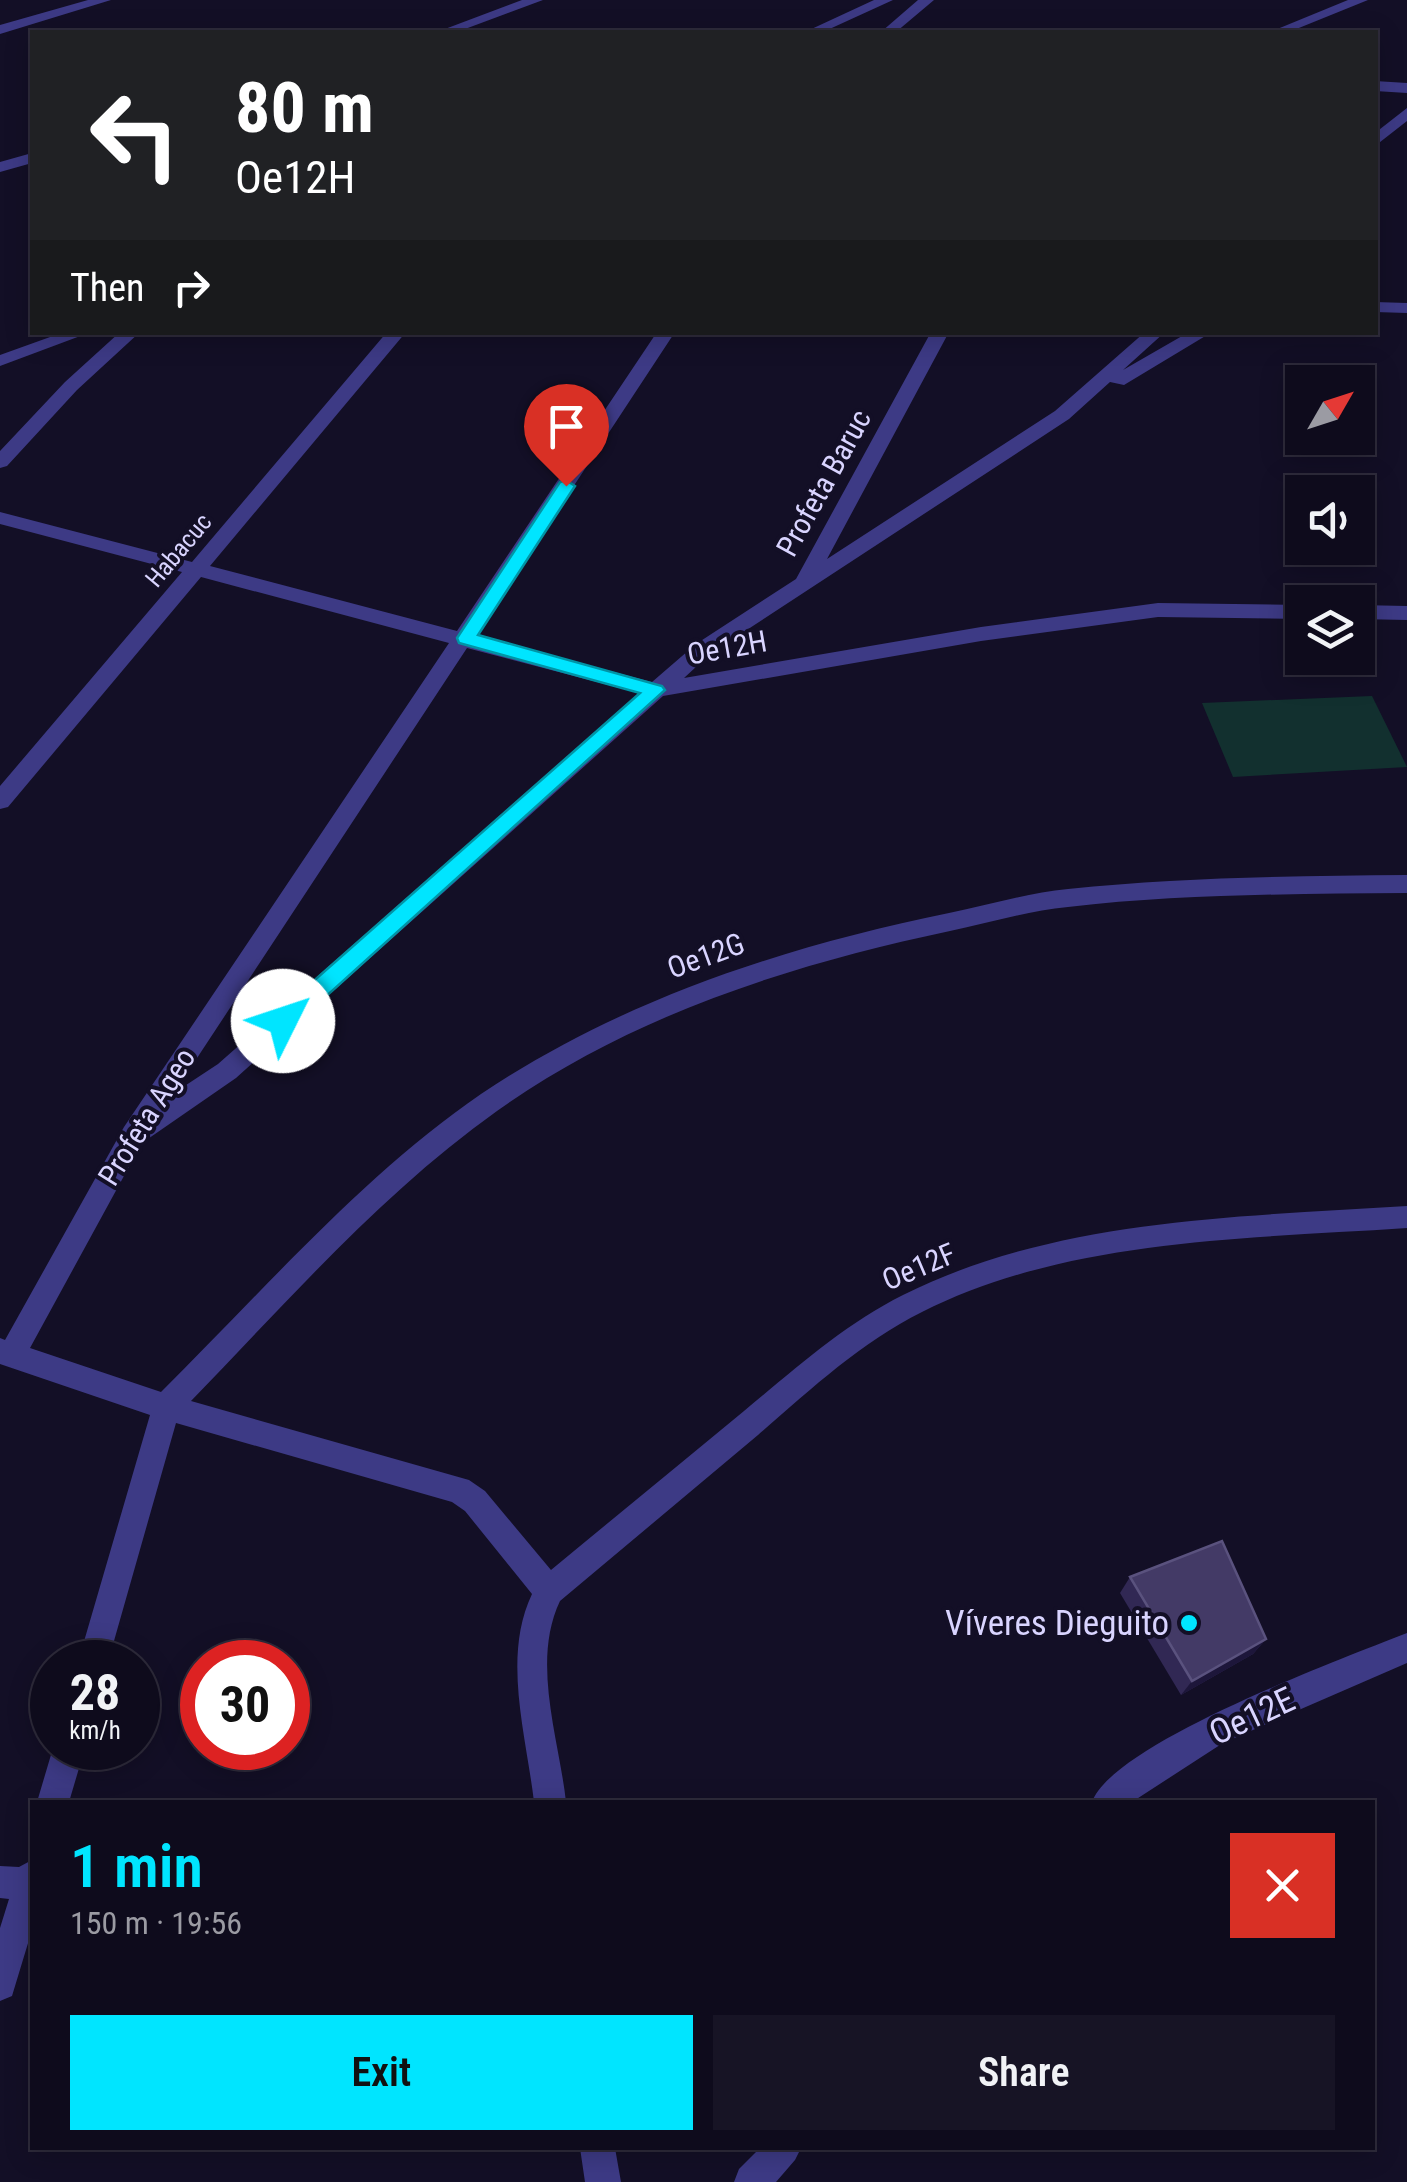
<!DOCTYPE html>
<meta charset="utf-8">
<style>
body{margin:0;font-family:"Roboto Condensed",sans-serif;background:#171425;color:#f1f3f6;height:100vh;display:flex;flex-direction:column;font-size:38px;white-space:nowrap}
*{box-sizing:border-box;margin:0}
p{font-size:32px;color:#9b9ba3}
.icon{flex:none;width:55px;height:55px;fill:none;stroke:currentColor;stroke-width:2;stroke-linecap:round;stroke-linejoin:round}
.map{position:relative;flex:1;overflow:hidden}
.details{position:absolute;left:30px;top:1800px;width:1345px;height:350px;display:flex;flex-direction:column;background:#0e0b1c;border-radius:0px;box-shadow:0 5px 25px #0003,0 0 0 2px #2e2b3b}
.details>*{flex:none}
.banner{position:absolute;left:30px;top:30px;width:1348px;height:305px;border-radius:0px;box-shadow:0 5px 25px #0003,0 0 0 2px #2e2b3b;background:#202124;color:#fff;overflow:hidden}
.needle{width:65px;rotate:51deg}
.fabs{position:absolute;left:1285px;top:365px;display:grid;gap:20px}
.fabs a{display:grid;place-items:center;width:90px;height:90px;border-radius:0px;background:#0e0b1c;box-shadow:0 5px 25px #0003,0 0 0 2px #2e2b3b;font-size:50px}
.speed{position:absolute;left:30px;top:1640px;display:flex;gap:20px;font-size:50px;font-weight:700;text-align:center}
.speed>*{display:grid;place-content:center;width:130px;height:130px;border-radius:50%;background:#0e0b1c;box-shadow:0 5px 25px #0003,0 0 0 2px #2e2b3b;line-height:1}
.speed small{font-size:25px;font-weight:400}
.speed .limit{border:15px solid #d22;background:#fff;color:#111}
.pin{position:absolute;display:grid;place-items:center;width:85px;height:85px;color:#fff;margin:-102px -42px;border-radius:50% 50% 50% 0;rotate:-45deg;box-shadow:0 0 10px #0007}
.pin .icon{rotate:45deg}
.me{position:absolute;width:110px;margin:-55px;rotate:49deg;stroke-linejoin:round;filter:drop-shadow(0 0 8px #0008)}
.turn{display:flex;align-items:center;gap:35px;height:210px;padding:0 40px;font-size:45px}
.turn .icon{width:130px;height:130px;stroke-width:2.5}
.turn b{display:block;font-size:70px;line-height:85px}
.then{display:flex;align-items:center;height:95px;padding:0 40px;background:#0003;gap:20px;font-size:38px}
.round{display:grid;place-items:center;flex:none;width:105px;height:105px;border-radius:0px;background:#171425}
.head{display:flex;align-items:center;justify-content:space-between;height:170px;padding:0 40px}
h1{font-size:60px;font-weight:600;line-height:75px;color:#00e5ff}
.cta{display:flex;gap:20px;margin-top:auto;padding:20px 40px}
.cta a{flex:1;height:115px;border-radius:0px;background:#00e5ff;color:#111;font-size:40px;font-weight:600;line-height:115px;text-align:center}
.cta a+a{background:#171425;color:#f1f3f6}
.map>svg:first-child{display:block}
.green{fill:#12302f}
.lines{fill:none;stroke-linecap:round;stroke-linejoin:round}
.minor{fill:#3d3a85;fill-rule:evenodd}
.wall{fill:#312854}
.shaded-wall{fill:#1d163a}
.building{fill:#433a66;stroke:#5a527e;stroke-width:2.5}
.route{fill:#00e5ff;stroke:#0095a6;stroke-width:2.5}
.poi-dot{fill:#00e5ff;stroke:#130f26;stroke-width:4}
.labels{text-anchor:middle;stroke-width:8;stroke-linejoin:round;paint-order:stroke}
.far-street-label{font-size:25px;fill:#d9d4ff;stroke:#130f26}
.street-label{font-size:30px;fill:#d9d4ff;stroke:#130f26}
.near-poi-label{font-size:35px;fill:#d9d4ff;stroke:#130f26;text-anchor:end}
.near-street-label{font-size:35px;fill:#d9d4ff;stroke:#130f26}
</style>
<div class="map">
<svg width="1407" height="2182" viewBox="0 0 1407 2182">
<rect width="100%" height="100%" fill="#130f26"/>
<path class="green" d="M1372 696 1407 767 1233 777 1202 703Z"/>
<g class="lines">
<path class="minor" d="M88 0H111L0 34V25Z
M522 0H543L457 32H437Z
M874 0H893L823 32H805Z
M918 0H934L896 32H881Z
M1348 0H1368L1289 32H1270Z
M1375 81 1407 83V93L1375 91Z
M1407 108V121L1375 146V133Z
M32 153V163L0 172V162Z
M1375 302 1407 303V313L1375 312Z
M64 332H91L0 366V355Z
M120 332H140L77 390 7 466 0 468V451L65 382Z
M387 332H406L210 566 457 631 657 332H675L475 636 652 682 696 644 796 579 931 332H949L827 559 1055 411 1145 332H1165L1123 370 1189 332H1212L1124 385 1110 382 1069 419 710 654 684 678 981 627 1158 603 1302 605V619L1158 617 981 641 663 696 236 1078 142 1143 30 1348 161 1392C262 1292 364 1174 481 1094 623 999 784 947 949 913 988 905 1028 893 1068 889 1180 877 1294 876 1407 875V893C1294 894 1180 894 1068 907 1028 911 988 923 950 931 790 965 632 1015 497 1111 383 1192 288 1301 191 1401L469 1480 485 1491 551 1570C615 1517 680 1464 744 1411 795 1369 843 1325 903 1295 1057 1218 1238 1217 1407 1206V1228C1246 1239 1069 1238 922 1312 860 1343 810 1390 758 1435 692 1490 626 1546 560 1601 531 1662 559 1738 566 1802H534C526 1734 502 1657 532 1594L465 1511 452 1502 176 1423 108 1662H78L150 1415 0 1364V1338L5 1340 124 1127 449 643 201 577 8 807 0 809V786L182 572 0 524V512L192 562ZM467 648 639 693 218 1064 174 1093Z
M1358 605 1407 606V620L1358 619Z
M1407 1633V1663L1223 1743 1132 1802H1092C1113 1743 1344 1658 1407 1633Z
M53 1748H85L69 1802H37Z
M32 1860V1930L12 1996 0 2001V1928L9 1899 0 1898V1866L19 1867Z
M580 2148H615L621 2182H585Z
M760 2148H801L795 2160 776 2182H734L739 2169Z"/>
</g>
<path class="wall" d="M1130 1577 1266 1639 1253 1654 1181 1695 1120 1593Z"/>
<path class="shaded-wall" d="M1266 1639 1253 1654 1181 1695 1192 1681Z"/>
<path class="building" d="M1222 1541 1266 1639 1192 1681 1130 1577Z"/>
<path class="route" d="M566 480 575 486 478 635 662 686 665 690 291 1028H275L272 1021 275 1015 640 693 459 643 457 638 560 482Z"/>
<circle class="poi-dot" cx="1189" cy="1623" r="10"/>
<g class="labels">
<g class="far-street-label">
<text transform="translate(178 550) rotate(-50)" y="9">Habacuc</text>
</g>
<g class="street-label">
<text transform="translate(824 483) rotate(-61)" y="10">Profeta Baruc</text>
<text transform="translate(727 648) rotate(-10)" y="10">Oe12H</text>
<text transform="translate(706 956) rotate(-20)" y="10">Oe12G</text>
<text transform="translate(147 1117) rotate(-58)" y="10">Profeta Ageo</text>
<text transform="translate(919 1267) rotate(-23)" y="10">Oe12F</text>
</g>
<g class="near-poi-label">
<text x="1169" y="1635">Víveres Dieguito</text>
</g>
<g class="near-street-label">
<text transform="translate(1252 1716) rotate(-25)" y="12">Oe12E</text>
</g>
</g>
</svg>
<div class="fabs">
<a><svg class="needle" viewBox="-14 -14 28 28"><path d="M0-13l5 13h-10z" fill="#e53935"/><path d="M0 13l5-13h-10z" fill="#9b9ba3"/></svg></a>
<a><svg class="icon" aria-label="sound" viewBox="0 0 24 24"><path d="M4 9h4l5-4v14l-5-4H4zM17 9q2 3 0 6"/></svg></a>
<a><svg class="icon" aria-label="layers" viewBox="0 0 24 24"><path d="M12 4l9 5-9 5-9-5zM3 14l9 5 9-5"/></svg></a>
</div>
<div class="speed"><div>28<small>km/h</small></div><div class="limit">30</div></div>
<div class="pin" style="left:566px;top:486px;background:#d93025"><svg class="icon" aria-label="arrive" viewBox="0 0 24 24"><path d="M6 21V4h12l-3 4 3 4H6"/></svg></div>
<svg class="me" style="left:283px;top:1021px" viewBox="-20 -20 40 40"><circle r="19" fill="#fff"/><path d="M0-13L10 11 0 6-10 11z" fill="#00e5ff"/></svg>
<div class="banner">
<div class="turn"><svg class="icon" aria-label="left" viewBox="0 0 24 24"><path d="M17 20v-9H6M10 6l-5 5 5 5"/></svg><div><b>80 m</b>Oe12H</div></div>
<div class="then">Then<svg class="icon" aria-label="right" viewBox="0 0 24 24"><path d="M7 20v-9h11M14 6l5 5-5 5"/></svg></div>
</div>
<section class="details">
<div class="head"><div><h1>1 min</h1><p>150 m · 19:56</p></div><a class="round" style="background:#d93025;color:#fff"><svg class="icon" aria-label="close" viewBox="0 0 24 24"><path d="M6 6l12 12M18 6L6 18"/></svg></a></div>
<div class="cta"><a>Exit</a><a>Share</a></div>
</section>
</div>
